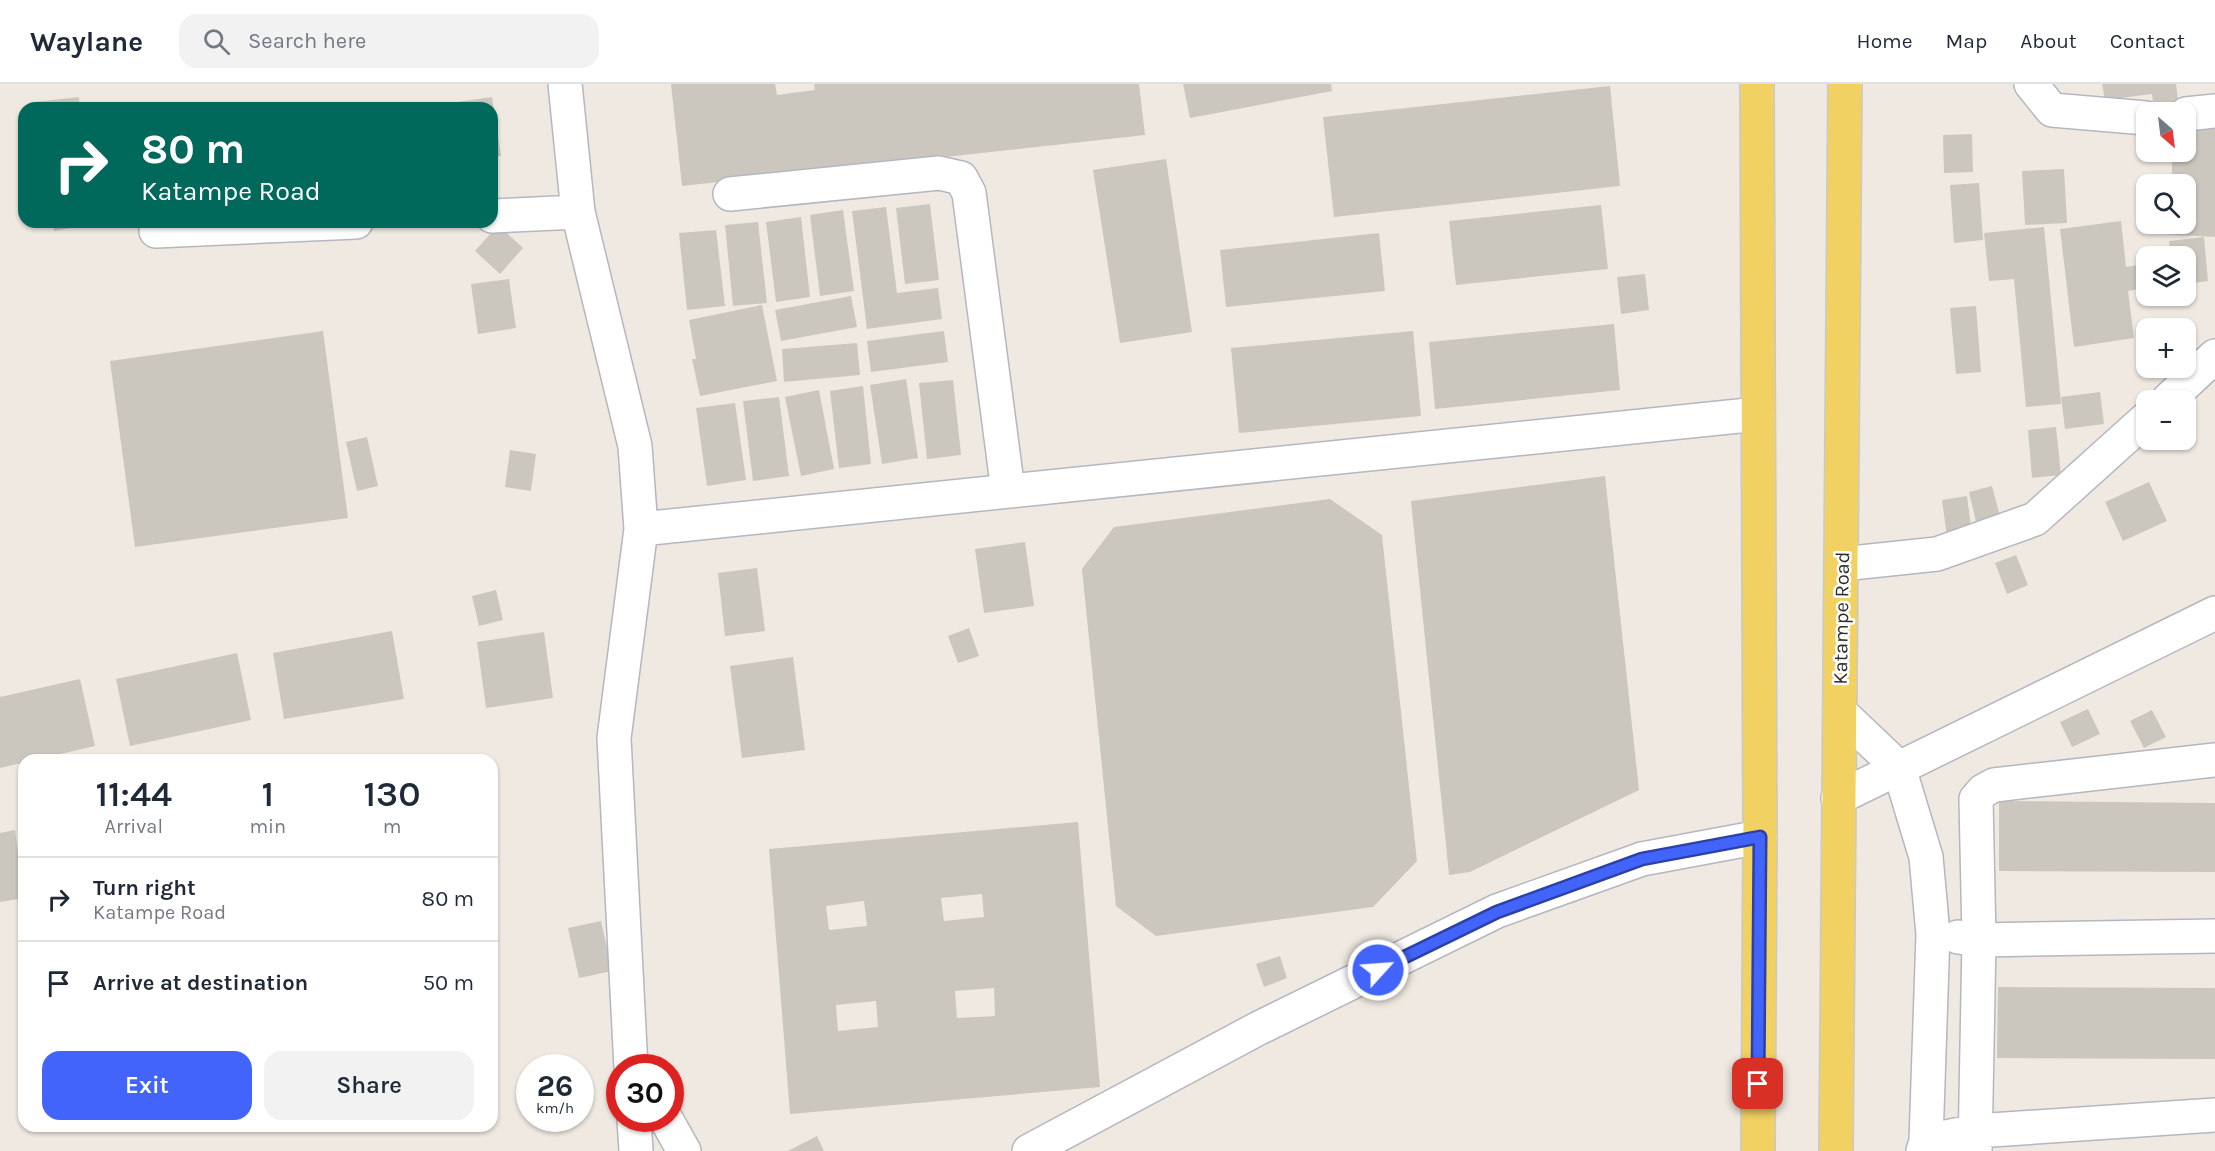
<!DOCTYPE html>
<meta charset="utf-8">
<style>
body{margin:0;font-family:Karla,sans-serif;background:#f2f2f3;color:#1f2937;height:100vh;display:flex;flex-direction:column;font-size:22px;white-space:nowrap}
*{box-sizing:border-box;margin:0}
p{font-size:20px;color:#747a83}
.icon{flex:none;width:33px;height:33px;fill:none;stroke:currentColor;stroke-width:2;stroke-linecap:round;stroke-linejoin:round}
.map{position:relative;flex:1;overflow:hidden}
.panel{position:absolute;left:18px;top:670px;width:480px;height:378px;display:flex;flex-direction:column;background:#fff;border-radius:18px;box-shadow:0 2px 4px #0004}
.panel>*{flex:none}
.top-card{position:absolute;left:18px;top:18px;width:480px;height:126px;border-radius:18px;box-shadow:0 2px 4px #0004;background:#00695c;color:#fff;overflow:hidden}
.needle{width:39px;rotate:152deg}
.fabs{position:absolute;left:2136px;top:18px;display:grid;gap:12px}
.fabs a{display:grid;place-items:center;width:60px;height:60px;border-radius:12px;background:#fff;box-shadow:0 2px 4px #0004;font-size:30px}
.speed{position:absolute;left:516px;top:970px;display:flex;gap:12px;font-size:30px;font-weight:700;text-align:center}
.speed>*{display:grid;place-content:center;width:78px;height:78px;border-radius:50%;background:#fff;box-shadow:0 2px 4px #0004;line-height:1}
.speed small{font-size:15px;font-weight:400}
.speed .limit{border:9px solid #d22;background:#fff;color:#111}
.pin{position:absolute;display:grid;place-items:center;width:51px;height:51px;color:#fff;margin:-26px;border-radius:12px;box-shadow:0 3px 9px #0006}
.me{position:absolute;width:66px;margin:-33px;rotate:64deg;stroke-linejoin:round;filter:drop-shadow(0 0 4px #0008)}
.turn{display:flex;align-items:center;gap:21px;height:126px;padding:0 24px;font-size:27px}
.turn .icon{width:78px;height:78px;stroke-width:2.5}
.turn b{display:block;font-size:42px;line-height:51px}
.eta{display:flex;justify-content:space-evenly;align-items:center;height:102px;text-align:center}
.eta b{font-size:36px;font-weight:600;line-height:42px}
.primary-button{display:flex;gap:12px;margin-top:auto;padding:12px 24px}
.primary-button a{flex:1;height:69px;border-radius:18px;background:#4264fb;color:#fff;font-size:24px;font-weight:600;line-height:69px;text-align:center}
.primary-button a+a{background:#f2f2f3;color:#1f2937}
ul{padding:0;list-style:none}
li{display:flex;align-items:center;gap:18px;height:84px;padding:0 24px;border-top:2px solid #e0e1e3}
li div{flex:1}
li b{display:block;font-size:22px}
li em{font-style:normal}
header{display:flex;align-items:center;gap:36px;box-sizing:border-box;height:84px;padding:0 30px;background:#fff;border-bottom:2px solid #e0e1e3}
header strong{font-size:28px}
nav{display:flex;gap:33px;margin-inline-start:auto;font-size:21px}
.search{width:420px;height:54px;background:#f2f2f3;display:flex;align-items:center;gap:15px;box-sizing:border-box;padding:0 21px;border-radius:18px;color:#747a83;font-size:22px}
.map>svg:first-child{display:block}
.building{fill:#cbc7bf;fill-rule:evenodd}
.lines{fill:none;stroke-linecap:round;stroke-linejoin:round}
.minor-casing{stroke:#b4b7c1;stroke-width:36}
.major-casing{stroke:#c9c9c9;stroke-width:36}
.minor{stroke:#fff;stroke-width:33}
.major{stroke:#f2d163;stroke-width:33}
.route-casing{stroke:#2b41a3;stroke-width:15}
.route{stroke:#4264fb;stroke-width:10}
.labels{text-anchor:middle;stroke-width:5;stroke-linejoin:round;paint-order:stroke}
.street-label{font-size:20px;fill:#2e2e2e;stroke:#fff}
</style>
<header>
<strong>Waylane</strong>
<div class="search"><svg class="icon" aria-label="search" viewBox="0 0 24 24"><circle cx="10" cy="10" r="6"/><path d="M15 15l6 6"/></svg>Search here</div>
<nav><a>Home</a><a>Map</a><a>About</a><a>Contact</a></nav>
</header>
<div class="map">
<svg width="2215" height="1067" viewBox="0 0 2215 1067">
<rect width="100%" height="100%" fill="#efe9e1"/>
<path class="building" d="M671 0H775L777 11 815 6 814 0H1139L1145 51 682 102Z
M1183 0H1331L1332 7 1190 34Z
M2102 0H2176L2179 24 2154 28 2152 10 2105 16Z
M1610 2 1620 102 1334 133 1323 33Z
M79 13 80 24H35V18Z
M492 13 501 72 492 73V24H458L457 18Z
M2186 36 2215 37V153L2143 149 2145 122 2146 140H2186V100H2146L2147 96 2171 98 2173 68H2186Z
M1972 50 1973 88 1944 89 1943 51Z
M1166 75 1192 248 1120 259 1093 86Z
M2064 85 2067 139 2025 141 2022 87Z
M1979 99 1983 156 1954 159 1950 101Z
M930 120 939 196 905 200 896 124Z
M1601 121 1608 185 1456 201 1449 137Z
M886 123 897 209 938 204 942 235 867 245 852 127Z
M843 126 854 207 820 212 810 131Z
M801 133 810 213 776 218 766 138Z
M2121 137 2126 183 2145 180 2146 194V204L2128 207 2134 254 2074 263 2060 145Z
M52 138H91V140L54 147Z
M758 138 767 219 733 222 725 141Z
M498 141 523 164 500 190 475 167Z
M2044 143 2061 320 2026 323 2014 195 1989 197 1984 149Z
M716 146 725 222 687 226 679 149Z
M1379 149 1385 207 1226 223 1220 166Z
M2204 153 2208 197 2186 200V172H2170L2169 157Z
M1645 190 1649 226 1621 230 1617 193Z
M509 195 516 244 478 250 471 200Z
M851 212 857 243 781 257 775 226Z
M762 221 777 297 700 312 692 275H696L689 236Z
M1976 222 1981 288 1956 290 1950 224Z
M1614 240 1620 306 1435 325 1429 258Z
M323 247 348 434 135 463 110 277Z
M944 247 948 278 871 288 867 257Z
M1413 247 1421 332 1239 349 1231 264Z
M857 259 860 291 784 298 782 265Z
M906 295 918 374 882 380 870 301Z
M953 296 961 371 927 375 919 299Z
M863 302 871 380 839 384 830 307Z
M819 306 834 385 801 392 785 313Z
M2100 308 2104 340 2065 345 2061 313Z
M779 313 789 392 753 397 743 317Z
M735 319 746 396 707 402 696 324Z
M2056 343 2061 391 2032 394 2028 346Z
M367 353 378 402 357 407 346 358Z
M510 366 536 370 531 407 505 403Z
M1605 392 1639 706 1470 788 1449 791 1411 417Z
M2149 398 2167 437 2123 457 2105 418Z
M1992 402 2001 436 1977 442 1969 408Z
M1967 412 1972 450 1947 453 1942 416Z
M1330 415 1382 451 1417 777 1373 823 1156 852 1116 822 1082 485 1114 443Z
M1025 458 1034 522 984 529 975 465Z
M2016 471 2028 501 2007 510 1995 479Z
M757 484 765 547 725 552 718 489Z
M496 506 503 536 479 542 472 512Z
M969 544 979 572 958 579 948 552Z
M392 547 404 615 284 635 273 569Z
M544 548 553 614 486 624 477 558Z
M237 569 251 636 130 662 116 595Z
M793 573 805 666 742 674 730 582Z
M80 595 95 662 0 684V613Z
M2088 625 2100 650 2072 663 2060 638Z
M2152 626 2166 653 2144 664 2130 637Z
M1999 717 2215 719V788L1999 787Z
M1078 738 1100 1003 790 1030 769 765ZM982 810 984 833 944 837 941 814ZM864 817 867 842 829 846 826 822ZM994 904 995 932 957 934 955 907ZM876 917 878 943 838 947 836 921Z
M15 746 24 814 0 818V749Z
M601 837 612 887 579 894 568 844Z
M1280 872 1287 894 1264 903 1256 880Z
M1998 903 2215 904V975L1997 974Z
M817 1052 824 1067H788Z"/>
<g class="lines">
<g class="minor-casing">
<path id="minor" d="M565 0 578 128 635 362 641 445 614 654 631 984
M2031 0 2052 26 2146 34
M2186 30 2215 27
M730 110 939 89 961 94 969 109 1008 407
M492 132 578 128
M156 147 356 138
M2168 316 2215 272
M641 445 1758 330
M1842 480 1937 470 2035 435 2146 335
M1840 628 1899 684 1926 773 1933 850 1926 1057 1923 1067
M1838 714 2215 529
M1958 853 1979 856 2215 852
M634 1035 636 1067
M666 1035 684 1067
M1926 1057 1976 1047 2215 1031
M1029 1067 1259 944 1497 827 1642 775 1760 753
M1975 1067 1979 856 1976 715 1983 707 1994 701 2215 676"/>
</g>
<g class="major-casing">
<path id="major" d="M1757 0 1760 753 1758 1067
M1836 1067 1845 0"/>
</g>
<use href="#minor" class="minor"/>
<use href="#major" class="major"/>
</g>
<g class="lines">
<g class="route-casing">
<path id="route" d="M1378 886 1497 828 1642 775 1760 753 1758 1000"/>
</g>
<use href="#route" class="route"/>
</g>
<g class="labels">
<g class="street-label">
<text transform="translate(1841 534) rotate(-89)" y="7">Katampe Road</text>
</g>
</g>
</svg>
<div class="fabs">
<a><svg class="needle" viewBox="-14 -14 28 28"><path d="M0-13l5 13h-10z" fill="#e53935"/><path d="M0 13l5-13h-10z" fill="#747a83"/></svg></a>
<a><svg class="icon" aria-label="search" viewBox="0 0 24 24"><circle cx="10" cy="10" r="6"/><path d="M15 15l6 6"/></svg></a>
<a><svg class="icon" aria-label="layers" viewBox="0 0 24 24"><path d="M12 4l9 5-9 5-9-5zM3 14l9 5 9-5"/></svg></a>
<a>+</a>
<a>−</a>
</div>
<div class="speed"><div>26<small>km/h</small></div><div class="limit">30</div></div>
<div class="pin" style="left:1758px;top:1000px;background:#d93025"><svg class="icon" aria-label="arrive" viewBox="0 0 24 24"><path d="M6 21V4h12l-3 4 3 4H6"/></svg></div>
<svg class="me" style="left:1378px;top:886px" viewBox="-20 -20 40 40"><circle r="17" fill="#4264fb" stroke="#fff" stroke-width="3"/><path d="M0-11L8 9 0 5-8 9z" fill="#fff"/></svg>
<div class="top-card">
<div class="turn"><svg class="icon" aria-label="right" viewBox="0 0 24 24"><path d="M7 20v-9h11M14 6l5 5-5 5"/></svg><div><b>80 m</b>Katampe Road</div></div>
</div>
<section class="panel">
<div class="eta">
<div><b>11:44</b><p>Arrival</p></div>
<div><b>1</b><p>min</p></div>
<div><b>130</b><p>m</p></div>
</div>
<ul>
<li><svg class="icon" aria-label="right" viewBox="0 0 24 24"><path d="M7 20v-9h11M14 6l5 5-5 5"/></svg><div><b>Turn right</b><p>Katampe Road</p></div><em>80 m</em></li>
<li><svg class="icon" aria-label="arrive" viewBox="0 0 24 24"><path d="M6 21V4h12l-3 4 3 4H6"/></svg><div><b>Arrive at destination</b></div><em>50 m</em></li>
</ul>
<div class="primary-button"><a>Exit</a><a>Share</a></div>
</section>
</div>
